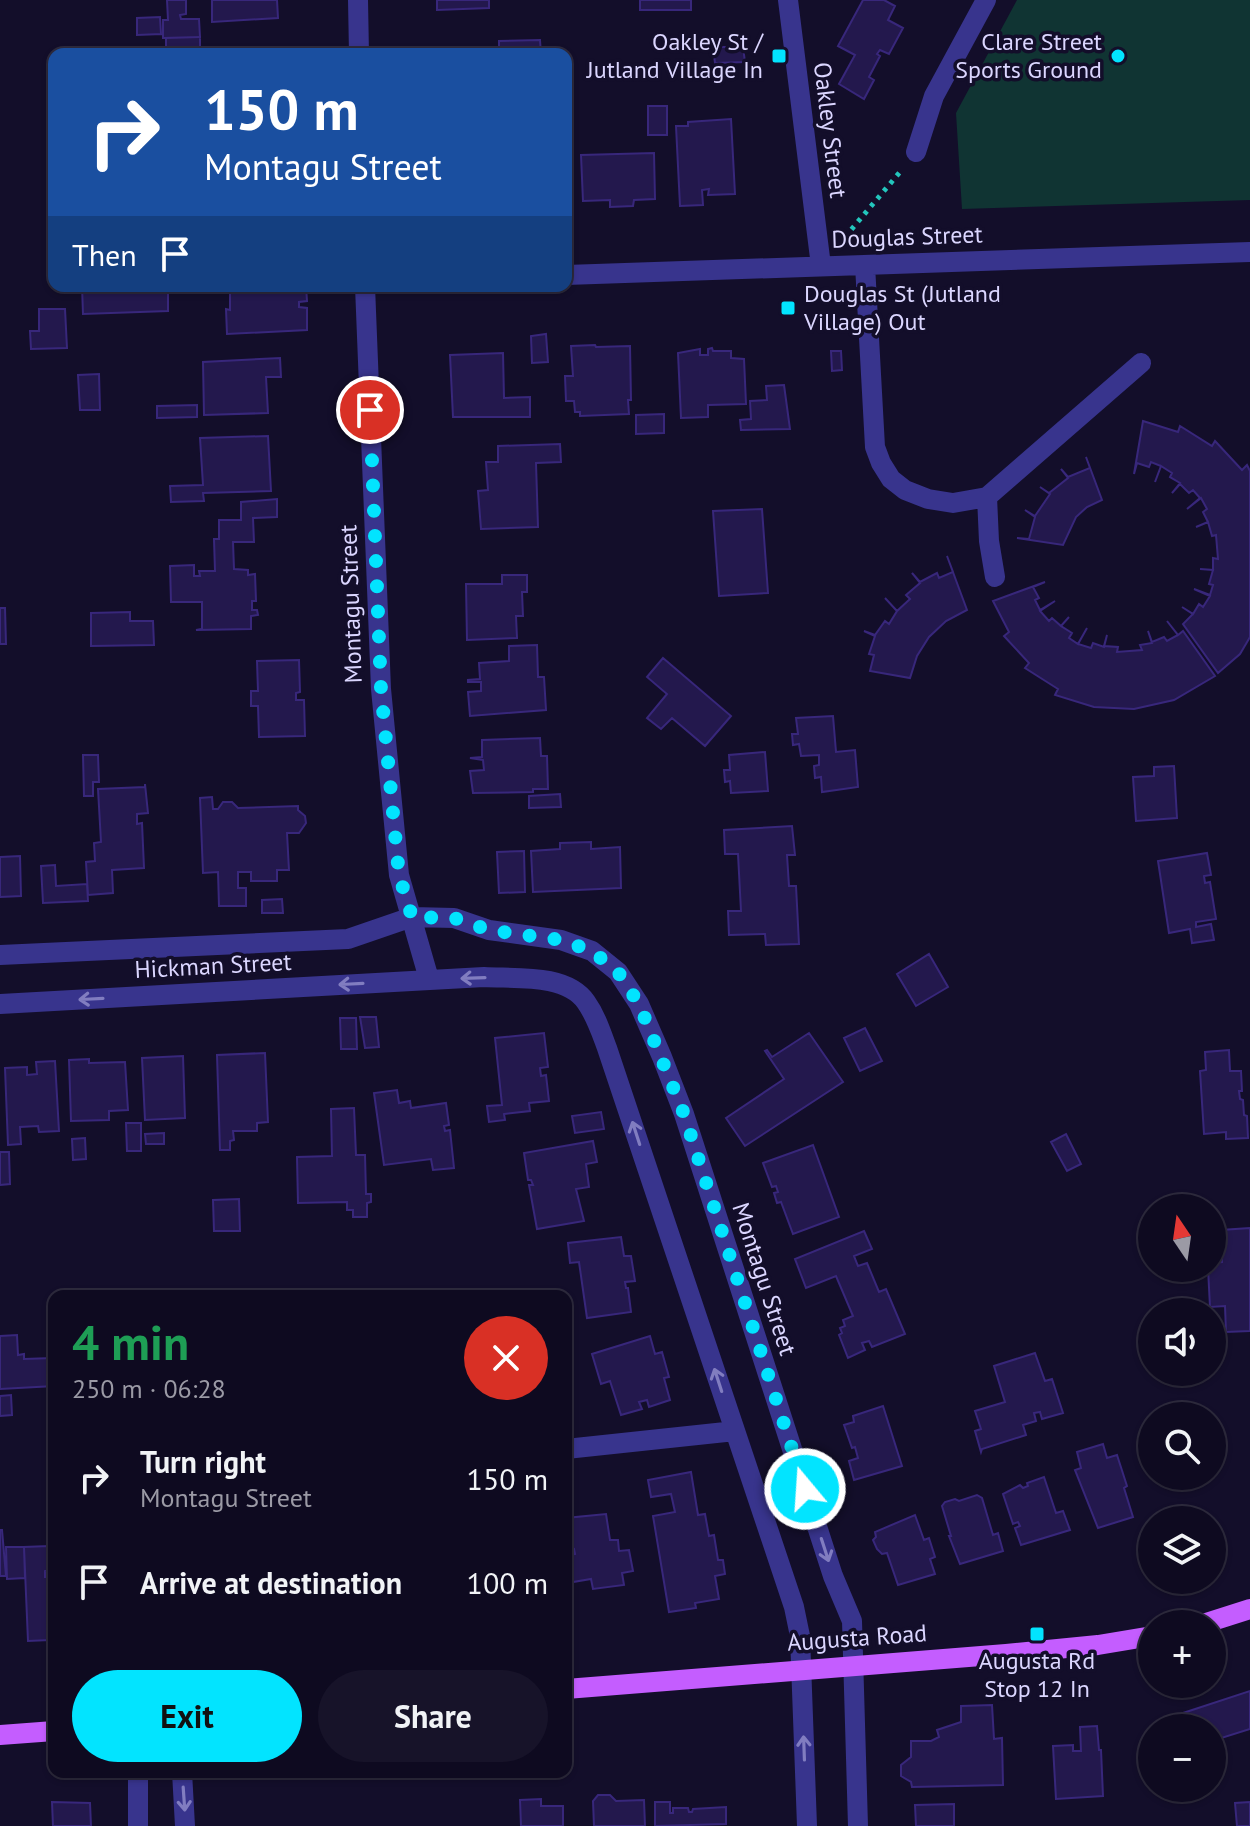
<!DOCTYPE html>
<meta charset="utf-8">
<style>
body{margin:0;font-family:"PT Sans",sans-serif;background:#171329;color:#f1f3f6;height:100vh;display:flex;flex-direction:column;font-size:30px;white-space:nowrap}
*{box-sizing:border-box;margin:0}
p{font-size:26px;color:#9b9aa5}
.icon{flex:none;width:44px;height:44px;fill:none;stroke:currentColor;stroke-width:2;stroke-linecap:round;stroke-linejoin:round}
.map{position:relative;flex:1;overflow:hidden}
.drawer{position:absolute;left:48px;top:1290px;width:524px;height:488px;display:flex;flex-direction:column;background:#0e0a20;border-radius:16px;box-shadow:0 2px 6px #0004,0 0 0 2px #2e2b3e}
.drawer>*{flex:none}
.hud{position:absolute;left:48px;top:48px;width:524px;height:244px;border-radius:16px;box-shadow:0 2px 6px #0004,0 0 0 2px #2e2b3e;background:#1a4fa0;color:#fff;overflow:hidden}
.needle{width:52px;rotate:347deg}
.tools{position:absolute;left:1138px;top:1194px;display:grid;gap:16px}
.tools a{display:grid;place-items:center;width:88px;height:88px;border-radius:50%;background:#0e0a20;box-shadow:0 2px 6px #0004,0 0 0 2px #2e2b3e;font-size:40px}
.pin{position:absolute;display:grid;place-items:center;width:68px;height:68px;color:#fff;margin:-34px;border:4px solid #fff;border-radius:50%;box-shadow:0 2px 8px #0007}
.me{position:absolute;width:88px;margin:-44px;rotate:342deg;stroke-linejoin:round;filter:drop-shadow(0 0 6px #0008)}
.turn{display:flex;align-items:center;gap:28px;height:168px;padding:0 24px;font-size:36px}
.turn .icon{width:104px;height:104px;stroke-width:2.5}
.turn b{display:block;font-size:56px;line-height:68px}
.then{display:flex;align-items:center;height:76px;padding:0 24px;background:#0003;gap:16px;font-size:30px}
.round{display:grid;place-items:center;flex:none;width:84px;height:84px;border-radius:42px;background:#171329}
.head{display:flex;align-items:center;justify-content:space-between;height:136px;padding:0 24px}
h1{font-size:48px;font-weight:600;line-height:60px;color:#1e9e55}
.primary-button{display:flex;gap:16px;margin-top:auto;padding:16px 24px}
.primary-button a{flex:1;height:92px;border-radius:48px;background:#02e4ff;color:#111;font-size:32px;font-weight:600;line-height:92px;text-align:center}
.primary-button a+a{background:#171329;color:#f1f3f6}
ul{padding:0;list-style:none}
li{display:flex;align-items:center;gap:24px;height:104px;padding:0 24px}
li div{flex:1}
li b{display:block;font-size:30px}
li em{font-style:normal}
.map>svg:first-child{display:block}
.green{fill:#103433}
.building{fill:#23184d;stroke:#38277b;stroke-width:2}
.lines{fill:none;stroke-linecap:round;stroke-linejoin:round}
.path{stroke:#23c6bd;stroke-width:5;stroke-dasharray:4 6;stroke-linecap:butt}
.minor{stroke:#38348d;stroke-width:20}
.major{stroke:#c45dff;stroke-width:20}
.oneway{stroke:#817dc0}
.route{stroke:#02e4ff;stroke-width:14;stroke-dasharray:0 25.2}
.poi-dot{fill:#02e4ff;stroke:#130e2a;stroke-width:3}
.labels{text-anchor:middle;stroke-width:7;stroke-linejoin:round;paint-order:stroke}
.poi-label{font-size:24px;fill:#dbd6ff;stroke:#130e2a;text-anchor:end}
.street-label{font-size:24px;fill:#dbd6ff;stroke:#130e2a}
</style>
<div class="map">
<svg width="1250" height="1826" viewBox="0 0 1250 1826">
<rect width="100%" height="100%" fill="#130e2a"/>
<path class="green" d="M1017 0H1250V200L962 209 956 113Z"/>
<path class="building" d="M167 0H186V14L180 15 181 19H199L200 37 163 38V20H168Z
M212 0H277L278 18 212 22Z
M437 0H489V8L437 10Z
M640 0H691V10H640Z
M863 0H884L895 6 888 20 903 28 889 54 880 50 877 54 880 56 869 77 874 80 864 99 839 84 855 55 838 46Z
M160 17 161 34 137 35V18Z
M200 37V53L166 54V38Z
M540 40 541 54H499V41Z
M713 47H743L745 62 715 63Z
M648 106H667V135H648Z
M731 119 735 194 708 195 709 189 702 190 703 205 680 206 676 126H688V122Z
M654 153 655 199 634 200 633 206 610 207V200L583 201 581 155Z
M82 286H168V311L83 314Z
M230 286H306L307 301 299 302V307L307 308V330L227 334 226 309 230 310Z
M39 309H65L67 348 31 349 30 331H39Z
M546 334 548 362 532 363 531 336Z
M595 345 596 347 630 346 631 400H628L629 414 580 416V412H575L574 401H566L565 376H573L571 346Z
M712 348 713 351H731V358L744 359 746 404 708 405V417L681 418 678 353 700 349V355H708V349Z
M831 351H841L842 370 832 371Z
M503 353 504 398 530 397V417H453L450 355Z
M280 358 281 377H266L268 413 204 415 203 362Z
M99 374 100 410H80L78 375Z
M784 385 790 429 741 430 740 420 751 419 750 401 767 400 766 386Z
M197 405V417L157 418V406Z
M664 414V433L636 434V415Z
M1143 421 1178 432 1180 426 1212 446 1215 441 1242 470 1247 465 1250 471V637L1240 654 1218 673 1183 624 1193 614 1182 607 1193 614 1199 604 1203 607 1210 596 1194 589 1210 595 1213 585 1209 584 1213 570 1200 569 1213 570V558L1218 559 1216 535 1212 536 1208 522 1196 527 1208 522 1203 512 1207 509 1201 498 1187 509 1200 498 1193 490 1189 493 1180 484 1172 493 1180 483 1170 477 1172 473 1161 466 1155 482 1161 466 1151 462 1149 467 1137 463 1134 474Z
M268 436 271 491 203 493 204 501 171 502 170 486 203 485 200 438Z
M560 444 561 462 536 463 538 527 481 529 478 491 488 490 486 462H498V446Z
M1086 457 1102 500 1087 507 1076 517 1063 545 1017 538 1029 539 1035 517 1025 510 1035 516 1050 494 1040 487 1049 493 1068 478 1061 469 1068 477 1090 468Z
M277 499V517L253 518 254 542H233L234 569 248 570V575L255 574 256 601H252V610H257L258 615 251 616V629L196 630 202 629V602H171L170 566 194 565V576H200L199 571H215L214 539H219V520H241V502Z
M762 509 768 593 719 596 713 511Z
M947 556 967 610 946 621 929 637 917 656 910 678 870 671 874 655 869 654 875 636 864 631 875 635 885 621 889 624 897 611 885 598 897 611 910 599 906 595 920 583 912 573 920 582 937 573 939 578 953 572Z
M502 575H527V592H522L523 616H516L517 638 467 640 466 584H502Z
M1045 582 1033 587 1039 598 1035 600 1040 610 1055 601 1040 611 1049 621 1052 618 1061 626 1069 617 1061 626 1072 633 1069 638 1078 644 1087 628 1078 644 1091 648 1093 643 1104 647 1107 635 1104 646 1118 647 1117 652 1142 650 1140 645 1152 643 1148 631 1152 642 1164 637 1167 641 1178 635 1167 621 1178 635 1183 631 1215 676 1174 700 1134 709 1094 707 1055 695 1058 689 1025 668 1029 663 1004 636 1009 632 993 601Z
M0 608H5L6 644H0Z
M130 612V621H153L154 645 91 646V613Z
M537 645 538 677H544L546 710 470 716 468 692 481 691V682H468V680L480 679 479 663 509 661V646Z
M663 658 731 716 705 746 672 718 661 729 647 718 667 694 647 677Z
M299 660 300 692 296 693V700H304L305 736 259 737 258 706H251V691H258L257 661Z
M833 716 836 752 855 750 858 787 822 792 821 777 815 778 814 766 819 765V755L801 756 799 744 793 745 792 734H798L796 718Z
M540 738 541 756H547L548 789H533V792L473 793 470 771 484 770 483 760 470 758 482 757V740Z
M765 752 768 791 731 793 730 781 725 782 724 770H730L729 755Z
M83 755H98L99 782H93V796H84Z
M1174 766 1177 818 1136 821 1133 777 1154 776V767Z
M145 784 148 813 137 814V824L142 823 144 868 112 870 113 893 88 895 86 862 95 861 94 843 101 842 98 789 145 787Z
M560 794 561 807 529 808V796Z
M212 797 213 809H218L223 802H232L238 808 298 806V810L305 816 306 823 299 833H287L289 870H277V881H251V872H238V888H246V906H219L218 872 203 873 200 798Z
M792 826 795 855H787L789 886H796L799 944 766 945 765 934 729 935 728 911H741L738 854H725L724 830Z
M591 842V849L620 847 621 888 533 892 531 851 560 849V843Z
M524 851 525 892 499 893 497 852Z
M1207 853 1211 875 1204 876 1205 883 1210 882 1216 919 1196 922V927L1211 924 1214 940 1192 943 1190 929 1169 933 1158 861Z
M20 856 21 896 0 897V857Z
M55 865 56 886 87 884 88 901 43 903 41 866Z
M282 899 283 913H262V900Z
M929 954 948 987 916 1006 897 974Z
M360 1017H376L379 1047 365 1048Z
M340 1018H356L357 1049H341Z
M865 1028 882 1061 860 1071 844 1038Z
M544 1033 548 1067 540 1068 541 1076 546 1075 549 1101 529 1103 530 1111 504 1114 505 1120 489 1122 487 1106 502 1105 495 1038Z
M809 1033 843 1082 745 1146 726 1118 784 1079 765 1051 767 1050 772 1057Z
M1229 1050 1230 1071H1241L1242 1091H1239L1240 1099 1243 1100 1244 1115 1247 1116 1248 1138 1226 1139V1132L1204 1134 1200 1071 1206 1070 1205 1052Z
M265 1053 268 1122 257 1123V1131H233L234 1140 230 1141V1150H220L217 1055Z
M183 1056 185 1118 145 1120 142 1058Z
M89 1059V1063L125 1062 128 1110 109 1111V1120L71 1121 69 1060Z
M55 1061 59 1131 39 1132 38 1126 20 1127 21 1144 8 1145 5 1068 27 1067V1075L37 1074 36 1062Z
M397 1090 399 1103 410 1101 411 1108 446 1103 449 1125 444 1126 445 1131 450 1130 454 1168 433 1170 431 1159 384 1165 374 1093Z
M354 1108 356 1155H365L366 1194H371V1202L367 1203V1217H353V1210H347V1202L298 1203 297 1157 332 1156 331 1109Z
M601 1112 604 1129 575 1133 572 1116Z
M126 1123H141V1151H127Z
M164 1133V1144H146L145 1134Z
M1066 1134 1081 1164 1067 1171 1051 1142Z
M85 1138 86 1159 73 1160 72 1139Z
M593 1141 597 1162 586 1164 589 1187 576 1189 584 1221 537 1229 529 1185H533L531 1180H528L524 1153Z
M813 1145 839 1217 793 1234 781 1202 777 1203 774 1193 778 1192 776 1186 772 1187 763 1163Z
M0 1152H9L10 1184 0 1185Z
M239 1199 240 1231H214L213 1200Z
M1250 1228V1331L1226 1332 1225 1306 1210 1307 1208 1268H1212V1263L1222 1262 1221 1230Z
M864 1231 872 1249 854 1256 858 1266 867 1263 879 1292 886 1289 905 1334 872 1347 869 1341 862 1343 865 1350 848 1358 839 1335 842 1333 840 1328 845 1326 843 1320 853 1316 836 1276 806 1288 795 1259Z
M621 1237 624 1256H631L635 1281 625 1282 626 1288H628L631 1312 587 1318 579 1262 570 1263 568 1243Z
M17 1335 18 1355 24 1354V1359L53 1358 52 1345H54V1386L0 1389V1336Z
M650 1336 655 1354 662 1352 669 1377 664 1378 670 1400 649 1407 647 1400 639 1402 642 1409 621 1415 610 1381 601 1384 592 1354Z
M1035 1353 1045 1381 1052 1379 1063 1413 1042 1419 1040 1412 1034 1413 1036 1421 1023 1425 1026 1435 982 1449 981 1452 975 1431 981 1429 975 1411 1005 1402 994 1366Z
M11 1395 12 1415 0 1416V1396Z
M883 1406 902 1466 854 1480 849 1461 858 1458 855 1447 852 1448 844 1425 854 1422 853 1416Z
M1103 1444 1107 1458 1117 1455 1127 1486 1124 1488 1133 1517 1098 1528 1075 1470 1081 1468 1077 1452Z
M691 1472 698 1515 705 1514 709 1536 714 1535 718 1560H723L725 1574 715 1576 719 1599 695 1603 696 1608 669 1612 653 1516 675 1512 671 1494 651 1497 648 1480Z
M1044 1477 1056 1513 1063 1511 1070 1530 1021 1545 1015 1528 1020 1526 1018 1522 1013 1524 1003 1494 1020 1485 1023 1488 1028 1486 1027 1483Z
M977 1495 982 1498 993 1535 998 1533 1003 1551 960 1564 949 1536H951L942 1506 945 1502 955 1499 959 1501Z
M606 1514 610 1540H618L619 1551 629 1550 633 1571 622 1573 624 1585 593 1589 591 1579 573 1582 570 1555 575 1554 574 1549 569 1550 566 1518Z
M915 1515 924 1540 929 1538 935 1557 930 1559 935 1574 898 1585 887 1553 882 1554 877 1549 873 1540 876 1537 875 1532Z
M0 1530H2L6 1576H0Z
M49 1546 51 1570 45 1571V1577H54V1645H51L50 1640 28 1641 24 1547Z
M6 1547H24L25 1578 7 1579Z
M1250 1691V1729L1212 1741V1728H1178L1174 1716Z
M992 1705 994 1739 1002 1738 1003 1785 912 1787 911 1782 901 1776V1765L911 1757V1741H931L939 1737 937 1730 961 1722V1706Z
M1097 1726 1099 1750H1101L1103 1796 1056 1799 1053 1746 1073 1745V1751H1081L1080 1727Z
M598 1795H610L616 1801 644 1800 645 1826H594L593 1801Z
M541 1799V1806H563V1826H521L520 1800Z
M52 1802 90 1803 91 1826H53Z
M655 1802H670V1813H673V1808H688L689 1812H692L693 1809 726 1807V1824L655 1826Z
M1250 1802V1826H1237L1235 1803Z
M954 1804V1826H916L915 1805Z"/>
<g class="lines">
<path class="path" d="M845 237 900 172"/>
<path class="minor" d="M358 0 359 54
M788 0 821 266
M916 152 934 96 986 0
M865 265 875 447 881 463 891 479 905 490 928 499 953 503 987 497 1141 363
M566 275 1250 252
M365 286 381 689 399 875 429 979
M987 497 989 541 995 577
M0 955 348 939 412 917 454 918 489 930 561 940 592 951 618 972 639 1004 662 1057 684 1114 833 1576 852 1621 858 1826
M0 1004 484 977C514 979 566 973 586 1002 596 1016 601 1032 607 1048L794 1607 800 1636 807 1826
M566 1449 735 1431
M182 1772 185 1826
M138 1826V1772"/>
<path class="major" d="M1203 1624 1250 1609
M566 1689 1006 1654 1098 1645 1152 1636
M0 1735 54 1731"/>
</g>
<defs><path id="oneway-shaft" d="M-6 0H5M1.5-3L5.5 0L1.5 3" fill="none" stroke-width="1.6" stroke-linecap="round" stroke-linejoin="round" transform="scale(2)"/></defs>
<g class="oneway">
<use href="#oneway-shaft" transform="translate(473 978) rotate(178)"/>
<use href="#oneway-shaft" transform="translate(351 984) rotate(177)"/>
<use href="#oneway-shaft" transform="translate(91 999) rotate(177)"/>
<use href="#oneway-shaft" transform="translate(636 1133) rotate(-108)"/>
<use href="#oneway-shaft" transform="translate(718 1380) rotate(-108)"/>
<use href="#oneway-shaft" transform="translate(825 1550) rotate(72)"/>
<use href="#oneway-shaft" transform="translate(804 1748) rotate(-92)"/>
<use href="#oneway-shaft" transform="translate(184 1799) rotate(86)"/>
</g>
<g class="lines">
<path class="route" d="M370 410 381 689 399 875 412 917 454 918 489 930 561 940 592 951 618 972 639 1004 684 1114 805 1489"/>
</g>
<g class="poi-dot">
<rect x="771" y="48" width="16" height="16" rx="4"/>
<circle cx="1118" cy="56" r="8"/>
<rect x="780" y="300" width="16" height="16" rx="4"/>
<rect x="1029" y="1626" width="16" height="16" rx="4"/>
</g>
<g class="labels">
<g class="poi-label">
<text x="763" y="50">Oakley St /<tspan x="763" dy="28">Jutland Village In</tspan></text>
<text x="1102" y="50">Clare Street<tspan x="1102" dy="28">Sports Ground</tspan></text>
<text x="804" y="302" text-anchor="start">Douglas St (Jutland<tspan x="804" dy="28">Village) Out</tspan></text>
<text x="1037" y="1669" text-anchor="middle">Augusta Rd<tspan x="1037" dy="28">Stop 12 In</tspan></text>
</g>
<g class="street-label">
<text transform="translate(830 130) rotate(83)" y="8">Oakley Street</text>
<text transform="translate(907 237) rotate(-2)" y="8">Douglas Street</text>
<text transform="translate(351 604) rotate(-92)" y="8">Montagu Street</text>
<text transform="translate(213 966) rotate(-3)" y="8">Hickman Street</text>
<text transform="translate(764 1279) rotate(72)" y="8">Montagu Street</text>
<text transform="translate(857 1638) rotate(-4)" y="8">Augusta Road</text>
</g>
</g>
</svg>
<div class="tools">
<a><svg class="needle" viewBox="-14 -14 28 28"><path d="M0-13l5 13h-10z" fill="#e53935"/><path d="M0 13l5-13h-10z" fill="#9b9aa5"/></svg></a>
<a><svg class="icon" aria-label="sound" viewBox="0 0 24 24"><path d="M4 9h4l5-4v14l-5-4H4zM17 9q2 3 0 6"/></svg></a>
<a><svg class="icon" aria-label="search" viewBox="0 0 24 24"><circle cx="10" cy="10" r="6"/><path d="M15 15l6 6"/></svg></a>
<a><svg class="icon" aria-label="layers" viewBox="0 0 24 24"><path d="M12 4l9 5-9 5-9-5zM3 14l9 5 9-5"/></svg></a>
<a>+</a>
<a>−</a>
</div>
<div class="pin" style="left:370px;top:410px;background:#d93025"><svg class="icon" aria-label="arrive" viewBox="0 0 24 24"><path d="M6 21V4h12l-3 4 3 4H6"/></svg></div>
<svg class="me" style="left:805px;top:1489px" viewBox="-20 -20 40 40"><circle r="17" fill="#02e4ff" stroke="#fff" stroke-width="3"/><path d="M0-11L8 9 0 5-8 9z" fill="#fff"/></svg>
<div class="hud">
<div class="turn"><svg class="icon" aria-label="right" viewBox="0 0 24 24"><path d="M7 20v-9h11M14 6l5 5-5 5"/></svg><div><b>150 m</b>Montagu Street</div></div>
<div class="then">Then<svg class="icon" aria-label="arrive" viewBox="0 0 24 24"><path d="M6 21V4h12l-3 4 3 4H6"/></svg></div>
</div>
<section class="drawer">
<div class="head"><div><h1>4 min</h1><p>250 m · 06:28</p></div><a class="round" style="background:#d93025;color:#fff"><svg class="icon" aria-label="close" viewBox="0 0 24 24"><path d="M6 6l12 12M18 6L6 18"/></svg></a></div>
<ul>
<li><svg class="icon" aria-label="right" viewBox="0 0 24 24"><path d="M7 20v-9h11M14 6l5 5-5 5"/></svg><div><b>Turn right</b><p>Montagu Street</p></div><em>150 m</em></li>
<li><svg class="icon" aria-label="arrive" viewBox="0 0 24 24"><path d="M6 21V4h12l-3 4 3 4H6"/></svg><div><b>Arrive at destination</b></div><em>100 m</em></li>
</ul>
<div class="primary-button"><a>Exit</a><a>Share</a></div>
</section>
</div>
